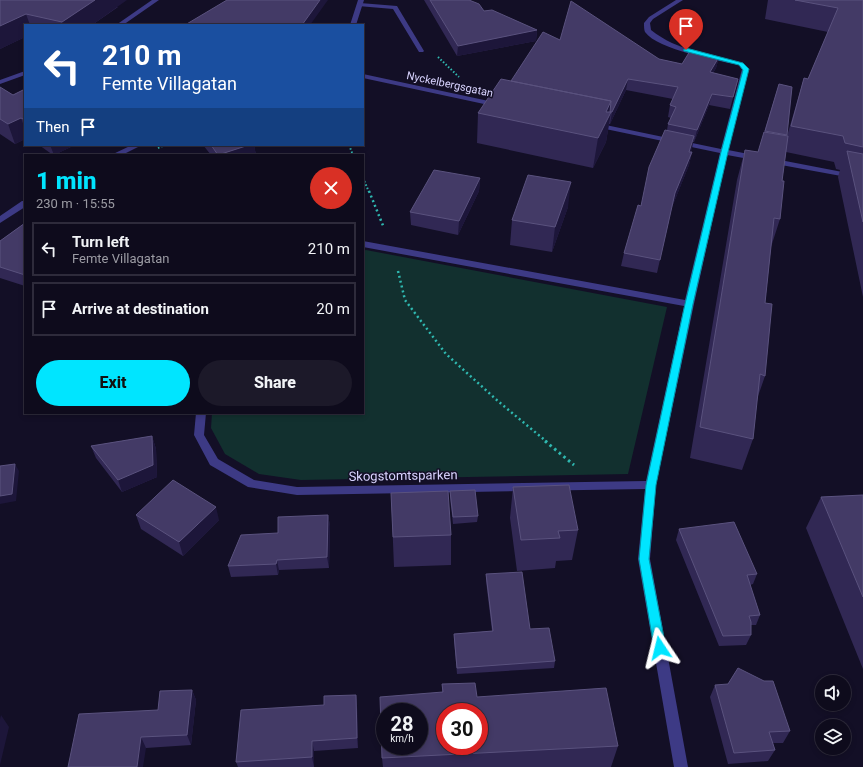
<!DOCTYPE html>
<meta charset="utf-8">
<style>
body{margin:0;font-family:Roboto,sans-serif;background:#1c1929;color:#f1f3f6;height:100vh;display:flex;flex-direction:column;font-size:15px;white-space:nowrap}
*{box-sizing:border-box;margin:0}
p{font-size:13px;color:#9b9ba3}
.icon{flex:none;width:22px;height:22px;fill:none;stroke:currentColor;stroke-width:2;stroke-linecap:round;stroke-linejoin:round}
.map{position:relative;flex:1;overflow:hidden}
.sheet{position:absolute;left:24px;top:154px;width:340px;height:260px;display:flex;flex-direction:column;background:#0e0b1c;border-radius:0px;box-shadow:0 2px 6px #0003,0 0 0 1px #2e2b3b}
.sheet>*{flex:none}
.hud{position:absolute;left:24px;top:24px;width:340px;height:122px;border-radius:0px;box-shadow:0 2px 6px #0003,0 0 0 1px #2e2b3b;background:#1a4fa0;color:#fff;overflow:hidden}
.buttons{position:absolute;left:815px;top:675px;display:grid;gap:8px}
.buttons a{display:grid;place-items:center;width:36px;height:36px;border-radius:50%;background:#0e0b1c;box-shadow:0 2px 6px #0003,0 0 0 1px #2e2b3b;font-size:20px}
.speed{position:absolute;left:376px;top:703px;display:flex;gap:8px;font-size:20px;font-weight:700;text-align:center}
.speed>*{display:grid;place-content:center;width:52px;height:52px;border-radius:50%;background:#0e0b1c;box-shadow:0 2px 6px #0003,0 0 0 1px #2e2b3b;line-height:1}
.speed small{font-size:10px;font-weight:400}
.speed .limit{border:6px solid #d22;background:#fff;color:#111}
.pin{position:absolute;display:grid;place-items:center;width:34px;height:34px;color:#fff;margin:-41px -17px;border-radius:50% 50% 50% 0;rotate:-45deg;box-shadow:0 0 4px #0007}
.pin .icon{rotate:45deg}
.me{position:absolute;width:44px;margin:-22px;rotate:350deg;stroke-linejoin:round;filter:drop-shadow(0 0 3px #0008)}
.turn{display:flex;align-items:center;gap:14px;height:84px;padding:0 12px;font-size:18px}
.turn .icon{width:52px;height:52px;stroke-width:2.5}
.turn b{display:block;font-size:28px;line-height:34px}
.then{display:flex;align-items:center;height:38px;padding:0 12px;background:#0003;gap:8px;font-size:15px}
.round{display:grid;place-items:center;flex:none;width:42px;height:42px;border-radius:21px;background:#1c1929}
.headline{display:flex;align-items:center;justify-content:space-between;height:68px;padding:0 12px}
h1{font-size:24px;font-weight:800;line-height:30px;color:#00e5ff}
.cta{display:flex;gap:8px;margin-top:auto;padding:8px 12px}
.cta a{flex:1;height:46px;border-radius:24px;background:#00e5ff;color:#111;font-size:16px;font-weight:800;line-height:46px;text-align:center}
.cta a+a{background:#1c1929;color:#f1f3f6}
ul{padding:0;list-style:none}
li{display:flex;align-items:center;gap:12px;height:54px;margin:0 8px 6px;padding:0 4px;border:2px solid #2e2b3b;border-radius:0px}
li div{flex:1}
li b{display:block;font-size:15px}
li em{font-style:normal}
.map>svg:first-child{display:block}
.green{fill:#12302f}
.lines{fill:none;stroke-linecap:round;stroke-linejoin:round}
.path-far2{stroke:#2fb8b0;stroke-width:2;stroke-dasharray:1.5 2;stroke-linecap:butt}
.path-far1{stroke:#2fb8b0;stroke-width:2.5;stroke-dasharray:2 3;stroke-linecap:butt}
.path{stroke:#2fb8b0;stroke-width:3;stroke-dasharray:2.5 3.5;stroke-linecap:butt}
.lane{fill:#3d3a85;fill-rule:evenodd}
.street{fill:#3d3a85;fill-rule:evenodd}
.wall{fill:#312854}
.shaded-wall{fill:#1d163a}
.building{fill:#433a66;stroke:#5a527e;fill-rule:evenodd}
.route{fill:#00e5ff;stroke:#0095a6}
.labels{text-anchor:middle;stroke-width:3;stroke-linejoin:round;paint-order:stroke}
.far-street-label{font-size:11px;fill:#d9d4ff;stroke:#130f26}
.street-label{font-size:13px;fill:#d9d4ff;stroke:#130f26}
</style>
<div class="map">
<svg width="863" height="767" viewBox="0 0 863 767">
<rect width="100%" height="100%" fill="#130f26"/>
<path class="green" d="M366 250 667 307 628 474 301 480 259 474 225 454 211 428 212 413H363V251Z"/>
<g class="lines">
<path class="path-far2" d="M438 57 459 77
M349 145 353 155
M158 148 165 145
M363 178 369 192"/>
<path class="path-far1" d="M369 191 384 228
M398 271 405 300 446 354 499 402 547 442"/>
<path class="path" d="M545 441 574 465"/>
<path class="lane" d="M360 3 397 6 424 51 423 52H419L393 9 358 6V4Z"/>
<path class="street" d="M152 0H159L123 25H116Z
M358 0H364L356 25H350Z
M676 0H683L653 19 650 23 651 30C677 51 712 55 743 63L749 69 728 150 863 176V180L727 155 694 304 656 485 650 559 688 767H674L638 559 645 489 297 495 248 487 210 465 194 435 196 413H206L204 435 218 459 254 480 297 487 646 481 684 306 363 247V241L685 300 720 153 596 127 592 125 596 123 721 149 742 69 739 65C717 60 658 50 645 32 644 30 644 26 644 23L649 17Z
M25 71V75L0 84V80Z
M363 74 498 103 502 105 498 107 363 78Z
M132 145H142L122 155H111Z
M22 201H25V207L0 223V216Z"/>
</g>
<path class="wall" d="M0 0 118 7 92 25H25V37L0 49Z
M424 0H469L484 11 537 30 536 41 457 56Z
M768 0H863V297L838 177 840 170 836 169 834 162 786 152 782 181 780 219 771 247 765 303V376L757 399 753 439 742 470 690 458 737 180 745 150 758 152 779 84 792 87 786 136H787L804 78 808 79 828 32 765 19Z
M560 40 659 59 682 64 719 57 716 68 713 73 738 79 730 109 709 105 694 142H693L690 152H692L689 165 672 207 657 273 621 266 624 253 641 206 667 130 668 124 671 118 668 117 670 105 673 99 626 90 610 124H609L606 142 593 168 477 143 478 113 511 81Z
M0 87 13 95 25 89V139L15 144 0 134Z
M39 145H75L54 155H53Z
M203 145H254L256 155H211Z
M480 178 479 191 458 235 411 225 410 212Z
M568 207 552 252 510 245 512 220Z
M25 223V286L0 278V241Z
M152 436 156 449 157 477 122 492 96 458 91 446Z
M513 487 578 530 572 560 556 561 555 568 517 571 510 518Z
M450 491 478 516 477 522 453 524 450 498Z
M391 493 451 535V565L394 567Z
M863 495V669L806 528 821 497Z
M136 515 219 520 183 556 141 529Z
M328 515 330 526 329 568 279 570 278 575 231 577 228 566 278 533Z
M679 529 757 574 753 584 750 585 760 615 756 625H751V635L746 645 719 646 676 540Z
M486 574 555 661 554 668 457 674 454 640V634L492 631 486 581Z
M442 684 477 697 618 746 611 767H383L382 758 442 692Z
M715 685 790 731 783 743H773L775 750 768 761 728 764 710 697Z
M192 690 196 700 191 745 146 748 68 767 158 710Z
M356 695 357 705 358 748 314 751V767H238L236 762 324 705Z"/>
<path class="shaded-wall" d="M95 0H127L92 25H63L62 22Z
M320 0H328L310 25H302Z
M26 14 30 25H25V37L0 49V26Z
M537 30 536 41 457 56 458 46Z
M719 57 716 68 707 83 710 72Z
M628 79 626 90 610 124 612 112Z
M712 94 709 105 694 142 697 130Z
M611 101V112L606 142 593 168 598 138 606 112Z
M21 118 25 129V139L15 144 8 124Z
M694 136 692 149 686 164 689 152Z
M50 145H75L54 155Z
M249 145H254L256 155H219Z
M692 152 689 165 672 207 657 273 675 193Z
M480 178 479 191 458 235 459 221Z
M571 182 568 207 552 252 555 227Z
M152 436 156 449 157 477 122 492 118 480Z
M15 464 19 471 16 501 0 504V496Z
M216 507 219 520 183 556 179 542Z
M328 515 330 526 329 568 327 557Z
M277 560 279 570 278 575 276 564Z
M192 690 196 700 191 745 187 735Z
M356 695 357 705 358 748 357 738Z
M1 715 9 727 0 765V719Z
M141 737 146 748 143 767H137Z
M312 741 314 751V767L312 757Z"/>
<path class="building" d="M0 0H95L62 22 26 14 0 26Z
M227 0H320L302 25H185Z
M430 0H469L479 4 484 11 492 10 537 30 458 46Z
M795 0H863V147L845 143 843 136 791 126 804 78 808 79 838 8Z
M571 1 659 59 682 64 690 51 719 57 710 72 738 79 733 97 712 94 697 130 668 124 676 107 670 105 678 87 628 79 612 112H610L611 101 511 81 543 32 560 40Z
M501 79 611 101 606 112H611L598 138 478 113Z
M779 84 792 87 787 135 765 131Z
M0 87 13 95 25 89V120L21 118 8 124 0 119Z
M665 130 694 136 689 152H692L675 193 660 260 624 253 638 205 641 206 649 167Z
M764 132 788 136 782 181H784L780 219 774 218 765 303 772 304 765 376 760 374 753 439 700 427 745 150 758 152Z
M211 145H249L218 155Z
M847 151 863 154V222Z
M434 170 480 178 459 221 410 212Z
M528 175 571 182 555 227 512 220Z
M25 223V275L0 267V241Z
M152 436 153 465 118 480 91 446Z
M15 464 12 494 0 496V466Z
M173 480 216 507 179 542 136 515Z
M569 485 578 530 558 531 560 538 521 540 513 487Z
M475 490 478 516 453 517 450 491Z
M448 491 451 535 393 537 391 493Z
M863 495V597L821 497Z
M328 515 327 557 277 560 276 564 228 566 241 535 278 533V517Z
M734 522 757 574 747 575 760 615 749 616 751 622V635L723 636 679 529Z
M522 572 530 629 549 628 555 661 457 668 454 634 493 631 486 574Z
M738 668 764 681H773L790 731 769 732 775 750 734 753 715 685 728 684Z
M475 683 477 697 606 688 618 746 382 758 380 697 443 692 442 684ZM385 712H419V746H385ZM445 712H479V746H445Z
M192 690 187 735 141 737 137 767H68L79 714 158 710 160 691Z
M356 695 357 738 312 741V757L236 762 241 710 324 705V696Z"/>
<path class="route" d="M686 48 743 63 749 69 728 152 693 304 656 485 649 559 666 648 664 652 660 654 656 652 654 648 639 559 646 485 685 304 721 152 743 70 739 65 684 51 683 50Z"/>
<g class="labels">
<g class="far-street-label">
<text transform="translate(450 84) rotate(12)" y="4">Nyckelbergsgatan</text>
</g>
<g class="street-label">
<text transform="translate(403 475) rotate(-1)" y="5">Skogstomtsparken</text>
</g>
</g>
</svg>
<div class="buttons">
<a><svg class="icon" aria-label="sound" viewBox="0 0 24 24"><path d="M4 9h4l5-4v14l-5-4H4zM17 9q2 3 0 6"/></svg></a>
<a><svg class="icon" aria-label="layers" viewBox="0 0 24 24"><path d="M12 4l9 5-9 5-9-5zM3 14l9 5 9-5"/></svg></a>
</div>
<div class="speed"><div>28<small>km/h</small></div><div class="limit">30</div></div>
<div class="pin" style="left:686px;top:50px;background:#d93025"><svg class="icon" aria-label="arrive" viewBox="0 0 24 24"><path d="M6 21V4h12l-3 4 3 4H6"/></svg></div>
<svg class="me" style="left:660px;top:648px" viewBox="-20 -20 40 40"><path d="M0-17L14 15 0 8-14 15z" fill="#00e5ff" stroke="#fff" stroke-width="4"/></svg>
<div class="hud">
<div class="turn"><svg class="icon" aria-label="left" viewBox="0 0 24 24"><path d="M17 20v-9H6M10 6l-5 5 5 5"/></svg><div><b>210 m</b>Femte Villagatan</div></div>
<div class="then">Then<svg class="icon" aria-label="arrive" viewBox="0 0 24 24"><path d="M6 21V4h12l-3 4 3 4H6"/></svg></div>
</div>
<section class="sheet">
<div class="headline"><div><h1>1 min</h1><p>230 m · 15:55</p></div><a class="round" style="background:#d93025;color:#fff"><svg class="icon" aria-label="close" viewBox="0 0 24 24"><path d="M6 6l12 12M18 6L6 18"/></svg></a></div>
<ul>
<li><svg class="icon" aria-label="left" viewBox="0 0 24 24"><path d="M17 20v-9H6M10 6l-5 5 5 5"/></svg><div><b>Turn left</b><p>Femte Villagatan</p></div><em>210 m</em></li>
<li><svg class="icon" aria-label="arrive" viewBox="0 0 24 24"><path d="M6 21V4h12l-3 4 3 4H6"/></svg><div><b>Arrive at destination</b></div><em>20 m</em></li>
</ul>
<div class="cta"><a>Exit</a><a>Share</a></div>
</section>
</div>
